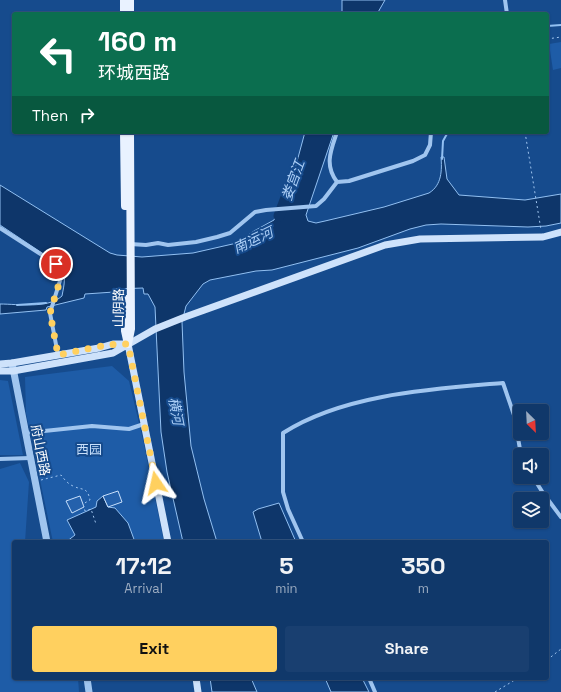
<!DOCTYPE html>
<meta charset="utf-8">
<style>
body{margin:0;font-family:"Space Grotesk","Noto Sans SC",sans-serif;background:#193f70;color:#f1f3f6;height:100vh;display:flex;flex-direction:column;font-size:15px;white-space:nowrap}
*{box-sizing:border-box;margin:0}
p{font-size:13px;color:#9cacc1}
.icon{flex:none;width:22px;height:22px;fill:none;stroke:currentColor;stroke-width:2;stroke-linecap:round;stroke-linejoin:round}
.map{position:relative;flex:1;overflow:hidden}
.sheet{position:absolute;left:12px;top:540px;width:537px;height:140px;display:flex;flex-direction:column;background:#10386a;border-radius:4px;box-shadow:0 1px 3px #0004,0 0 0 1px #30527e}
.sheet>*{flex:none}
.top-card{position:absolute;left:12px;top:12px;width:537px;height:122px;border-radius:4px;box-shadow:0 1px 3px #0004,0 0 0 1px #30527e;background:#0b6e4f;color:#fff;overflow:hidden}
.needle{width:26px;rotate:156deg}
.tools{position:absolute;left:513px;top:404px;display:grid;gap:8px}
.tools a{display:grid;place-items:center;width:36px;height:36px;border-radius:4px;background:#10386a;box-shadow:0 1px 3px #0004,0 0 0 1px #30527e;font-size:20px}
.pin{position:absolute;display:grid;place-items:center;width:34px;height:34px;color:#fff;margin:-17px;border:2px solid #fff;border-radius:50%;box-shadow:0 1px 4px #0007}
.me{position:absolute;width:44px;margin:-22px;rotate:349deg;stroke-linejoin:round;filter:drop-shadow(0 0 3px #0008)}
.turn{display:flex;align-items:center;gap:14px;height:84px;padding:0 20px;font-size:18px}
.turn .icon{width:52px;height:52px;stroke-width:2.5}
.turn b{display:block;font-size:28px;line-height:34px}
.then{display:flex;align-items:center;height:38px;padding:0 20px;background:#0003;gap:8px;font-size:15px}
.eta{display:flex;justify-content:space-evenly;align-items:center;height:68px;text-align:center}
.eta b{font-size:24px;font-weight:600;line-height:28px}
.primary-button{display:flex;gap:8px;margin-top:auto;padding:8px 20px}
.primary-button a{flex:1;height:46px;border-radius:4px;background:#ffd05f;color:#111;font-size:16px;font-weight:600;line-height:46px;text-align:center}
.primary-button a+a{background:#193f70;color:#f1f3f6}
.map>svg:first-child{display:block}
.green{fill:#1e5ca7}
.water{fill:#0e366a;stroke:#92c0f2}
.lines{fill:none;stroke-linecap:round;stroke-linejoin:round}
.stream{stroke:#92c0f2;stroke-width:2}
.river{stroke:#0e366a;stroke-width:11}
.building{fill:#2461ac;stroke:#c7dffb}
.path{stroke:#a0c5ef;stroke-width:1;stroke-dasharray:2 3;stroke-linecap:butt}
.minor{stroke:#a0c5ef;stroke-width:4}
.tertiary{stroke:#a0c5ef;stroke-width:7}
.secondary{stroke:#cee2fb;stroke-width:7}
.primary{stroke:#e9f2ff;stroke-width:8}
.route{stroke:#ffd05f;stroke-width:7;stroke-dasharray:0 12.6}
.labels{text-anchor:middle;stroke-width:4;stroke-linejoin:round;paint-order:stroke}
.street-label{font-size:13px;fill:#fff;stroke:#164b8d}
.park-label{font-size:13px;fill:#c7dffb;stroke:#164b8d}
.water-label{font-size:14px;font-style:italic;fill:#accff7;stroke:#164b8d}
</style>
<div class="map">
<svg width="561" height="692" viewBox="0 0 561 692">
<rect width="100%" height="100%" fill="#164b8d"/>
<path class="green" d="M561 42V68L553 70 549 44Z
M112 366 129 381 143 440 164 542H53L26 413 25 377Z
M0 380 8 381 23 455H0Z
M20 463 29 482 25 542H14V678H78L79 692H0V469Z"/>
<path class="water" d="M342 0H385L377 14H342Z
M305 132H334L306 215 308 221 316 223 325 221 384 207 429 193C442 185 442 170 441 157H444L447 179 459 195 525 200 561 194V223L546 226 528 227 441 224 426 225 410 229 358 248 272 270 256 271 210 280 203 284 186 306 182 322 184 372 191 446 204 499 217 542H183L167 472 161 432 155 307 148 294H144L143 288 115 289 114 292 85 294 84 298 47 307 46 310 0 314V304C18 304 48 309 62 296 64 285 67 275 60 265L0 225V185L110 253 117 255 142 257 193 253 237 243 254 231 274 220 282 203 286 202Z
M103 496 108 507 115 508 128 523 135 542H66L75 535 67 520 96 507 97 501Z
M279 503 296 542H262L253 512 258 509Z
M210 678H251L257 692H212Z
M325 678H362L369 692H331Z"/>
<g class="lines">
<path class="stream" d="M547 26 561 25
M442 159 443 141 448 132
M17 305 46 303"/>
<path class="river" d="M279 216 293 179"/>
</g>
<path class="building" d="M118 491 122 502 108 507 103 496Z
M80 496 84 507 72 513 66 501Z"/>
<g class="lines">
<path class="path" d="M547 39 561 37
M525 132 541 230
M41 480 61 475C64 479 68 484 73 486 83 491 87 486 90 500L83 504 85 511 91 509 96 524
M547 660 561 649
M495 692 518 678"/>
<path class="minor" d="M505 0 507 14
M337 132C331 150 324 165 337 182
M0 228 56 264 62 274 50 313 58 355
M130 244 146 245 158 243 168 245 196 242 217 237 230 233 255 212 266 210 316 206 324 199 337 182 349 181 413 161 425 155 430 145 431 132
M25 433 92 426 129 429 144 424
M0 459 30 458
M533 477 543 493 561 517
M303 542 288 509 283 492V433C344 394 432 389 503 383L514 415 521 455
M369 678 375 692"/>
<path class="tertiary" d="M12 363 47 542
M87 678 89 692"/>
<path class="secondary" d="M128 344 168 542
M0 364 12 363 99 348 113 344H128
M0 371H13L113 353 155 329 185 317 385 245 420 239 543 237 561 232
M196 678 198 692"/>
<path class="primary" d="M124 0V14
M130 0V14
M124 132 125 206
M126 299 125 331 127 340
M128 344 131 329 130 132"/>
</g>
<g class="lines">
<path class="route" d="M56 264 62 274 50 313 58 355C80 351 106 343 128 344L156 483"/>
</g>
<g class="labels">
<g class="street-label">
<text transform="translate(118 308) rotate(-89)" y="5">山阴路</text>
<text transform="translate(41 450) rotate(79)" y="5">府山西路</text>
</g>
<g class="park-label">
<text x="89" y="454">西园</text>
</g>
<g class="water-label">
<text transform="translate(293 180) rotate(-70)" y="5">娄宫江</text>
<text transform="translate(253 240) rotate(-25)" y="5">南运河</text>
<text transform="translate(176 411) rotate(79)" y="5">横河</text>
</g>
</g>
</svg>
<div class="tools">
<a><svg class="needle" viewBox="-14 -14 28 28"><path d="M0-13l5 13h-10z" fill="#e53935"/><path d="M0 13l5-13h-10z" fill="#9cacc1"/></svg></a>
<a><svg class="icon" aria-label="sound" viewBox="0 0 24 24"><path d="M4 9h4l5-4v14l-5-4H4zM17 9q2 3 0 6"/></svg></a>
<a><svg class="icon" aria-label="layers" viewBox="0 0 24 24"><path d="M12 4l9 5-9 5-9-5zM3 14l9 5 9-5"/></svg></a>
</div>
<div class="pin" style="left:56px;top:264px;background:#d93025"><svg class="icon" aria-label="arrive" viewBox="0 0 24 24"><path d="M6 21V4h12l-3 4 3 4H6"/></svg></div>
<svg class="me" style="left:156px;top:483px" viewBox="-20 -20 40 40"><path d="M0-17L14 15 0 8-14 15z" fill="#ffd05f" stroke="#fff" stroke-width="4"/></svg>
<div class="top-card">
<div class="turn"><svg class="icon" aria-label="left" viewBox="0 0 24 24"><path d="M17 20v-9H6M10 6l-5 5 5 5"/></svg><div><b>160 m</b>环城西路</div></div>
<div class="then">Then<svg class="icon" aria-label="right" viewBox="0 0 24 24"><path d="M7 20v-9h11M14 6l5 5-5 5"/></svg></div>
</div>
<section class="sheet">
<div class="eta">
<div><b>17:12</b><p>Arrival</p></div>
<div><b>5</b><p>min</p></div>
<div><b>350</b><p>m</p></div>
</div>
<div class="primary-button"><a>Exit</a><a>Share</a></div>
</section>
</div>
